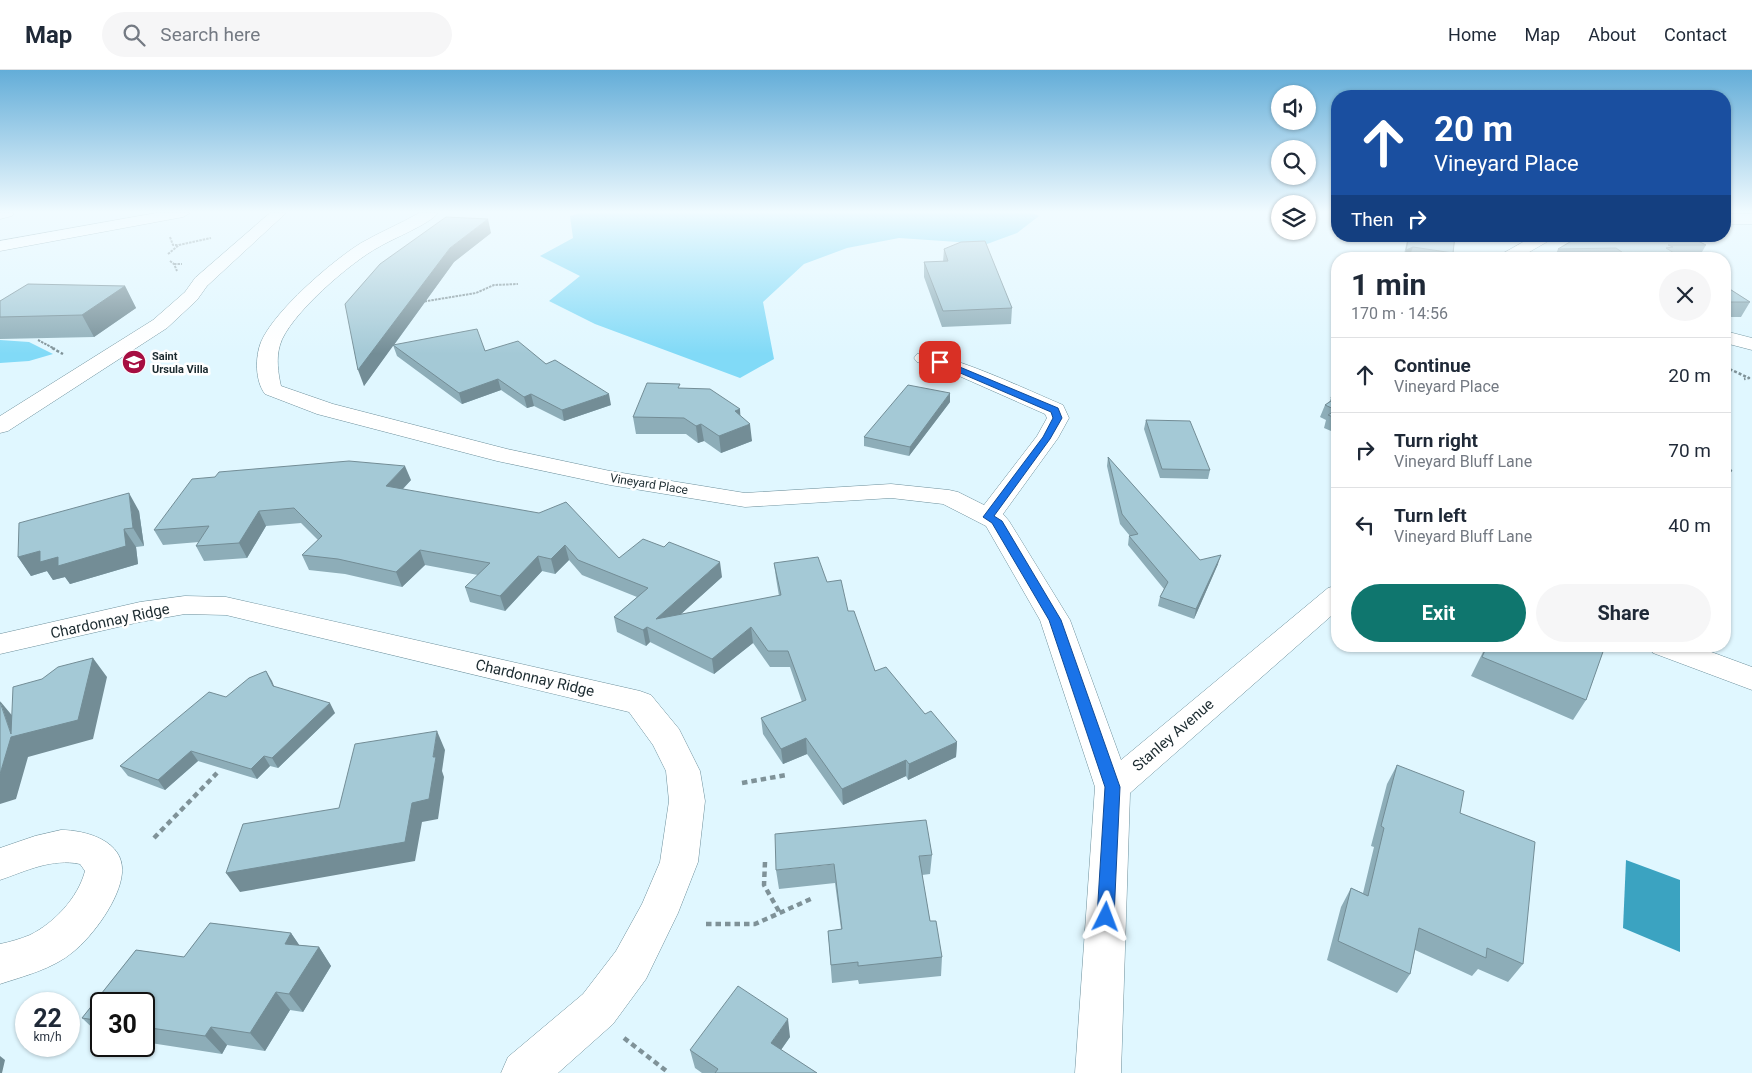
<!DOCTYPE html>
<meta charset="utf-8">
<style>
body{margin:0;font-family:Roboto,sans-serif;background:#f6f6f7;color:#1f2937;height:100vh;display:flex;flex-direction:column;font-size:19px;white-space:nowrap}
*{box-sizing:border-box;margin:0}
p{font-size:16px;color:#747a83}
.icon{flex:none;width:28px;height:28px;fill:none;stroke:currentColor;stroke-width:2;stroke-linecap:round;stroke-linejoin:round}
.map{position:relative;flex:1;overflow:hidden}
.side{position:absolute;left:1331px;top:182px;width:400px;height:400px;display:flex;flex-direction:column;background:#fff;border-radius:20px;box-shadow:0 1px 4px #0004}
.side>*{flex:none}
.banner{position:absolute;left:1331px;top:20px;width:400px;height:152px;border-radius:20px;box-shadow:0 1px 4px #0004;background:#1a4fa0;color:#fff;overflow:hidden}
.controls{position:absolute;left:1271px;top:15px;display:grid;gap:10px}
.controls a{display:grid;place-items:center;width:45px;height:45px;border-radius:50%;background:#fff;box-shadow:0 1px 4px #0004;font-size:25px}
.speed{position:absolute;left:15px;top:922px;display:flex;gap:10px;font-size:25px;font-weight:700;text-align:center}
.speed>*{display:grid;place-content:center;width:65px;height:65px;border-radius:50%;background:#fff;box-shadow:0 1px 4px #0004;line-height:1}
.speed small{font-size:12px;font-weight:400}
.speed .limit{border:2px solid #111;border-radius:8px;background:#fff;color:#111}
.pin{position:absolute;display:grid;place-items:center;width:42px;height:42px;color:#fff;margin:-21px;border-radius:10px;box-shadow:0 2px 8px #0006}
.me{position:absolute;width:55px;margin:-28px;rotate:3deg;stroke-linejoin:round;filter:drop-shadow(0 0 4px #0008)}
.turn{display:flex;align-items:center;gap:18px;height:105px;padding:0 20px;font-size:22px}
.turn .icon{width:65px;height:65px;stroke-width:2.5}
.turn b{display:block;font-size:35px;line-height:42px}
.then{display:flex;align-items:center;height:48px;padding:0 20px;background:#0003;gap:10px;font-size:19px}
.round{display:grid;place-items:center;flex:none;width:52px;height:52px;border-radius:26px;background:#f6f6f7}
.headline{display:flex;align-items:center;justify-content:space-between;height:85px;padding:0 20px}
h1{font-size:30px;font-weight:700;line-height:38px}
.primary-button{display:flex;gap:10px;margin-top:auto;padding:10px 20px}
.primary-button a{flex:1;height:58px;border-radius:30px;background:#0f766e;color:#fff;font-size:20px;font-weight:700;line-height:58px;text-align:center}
.primary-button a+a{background:#f6f6f7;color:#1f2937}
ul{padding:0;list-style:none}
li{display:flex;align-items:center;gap:15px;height:75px;padding:0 20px;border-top:1px solid #e0e1e3}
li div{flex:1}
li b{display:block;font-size:19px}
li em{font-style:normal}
header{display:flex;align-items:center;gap:30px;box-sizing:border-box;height:70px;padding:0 25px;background:#fff;border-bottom:1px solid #e0e1e3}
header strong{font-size:24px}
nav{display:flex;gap:28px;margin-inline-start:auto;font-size:18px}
.search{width:350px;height:45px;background:#f6f6f7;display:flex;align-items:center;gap:12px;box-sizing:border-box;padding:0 18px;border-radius:28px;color:#747a83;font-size:19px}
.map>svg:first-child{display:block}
.green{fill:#81daf7}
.water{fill:#3ba3c1}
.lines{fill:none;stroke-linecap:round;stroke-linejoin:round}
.minor-casing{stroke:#6d909c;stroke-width:1}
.path-far2{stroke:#7f9298;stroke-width:2;stroke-dasharray:2.5 1;stroke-linecap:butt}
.path-far1{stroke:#7f9298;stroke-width:2.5;stroke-dasharray:3 2;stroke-linecap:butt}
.path{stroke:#7f9298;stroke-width:4.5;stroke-dasharray:5.5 4;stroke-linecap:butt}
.minor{fill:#fff;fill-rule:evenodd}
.wall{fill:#8dadb8}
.shaded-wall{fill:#738d96}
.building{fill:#a4c9d6;stroke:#738d96}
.route{fill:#1a73e8;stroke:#114b97}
.labels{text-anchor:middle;stroke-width:5;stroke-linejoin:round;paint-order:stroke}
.far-poi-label{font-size:11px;font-weight:bold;fill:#1c2b30;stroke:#fff;text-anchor:start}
.street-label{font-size:12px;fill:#1c2b30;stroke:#fff}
.near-street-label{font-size:15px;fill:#1c2b30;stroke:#fff}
</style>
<header>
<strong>Map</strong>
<div class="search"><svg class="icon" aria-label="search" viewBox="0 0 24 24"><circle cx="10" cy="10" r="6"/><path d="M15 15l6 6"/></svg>Search here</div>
<nav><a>Home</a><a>Map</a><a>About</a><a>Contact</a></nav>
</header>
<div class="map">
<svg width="1752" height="1003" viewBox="0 0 1752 1003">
<rect width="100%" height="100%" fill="#e0f7ff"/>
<path class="green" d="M580 143H1033L1039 146 1017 163 987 174 899 168 847 178 804 194 763 232 774 289 740 308 595 254 549 231 580 206 540 186 573 168 570 146Z
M0 270 29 272 53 284 29 291 0 293Z"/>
<path class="water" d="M1626 790 1680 810V882L1623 858Z"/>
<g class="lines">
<g class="minor-casing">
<path id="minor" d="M0 143H14L12 146 0 149Z
M156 143H190L183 147 0 181V171Z
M270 143H286L207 216 197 230 167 258 8 361 0 363V346L153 250 185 222 195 208Z
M419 143H438C430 154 392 169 379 177 352 191 288 246 280 275 276 288 278 303 281 316L333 334 507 379 610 401 745 423 891 414 949 420 958 422 984 435 1037 366 1047 348 1045 344 950 302 917 292 914 288 917 284C940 278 1036 324 1063 335L1069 348 1058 368 1003 444 1009 451 1070 550 1121 690 1328 518 1338 515V540L1130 723 1121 1003H1075L1095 717 1040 550 986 456 943 434 891 428 745 437 610 415 497 391 317 344 265 324C255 311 255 287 261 272 274 241 332 191 361 173 380 162 400 154 419 143Z
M1725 144H1752V154H1725Z
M1534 166H1554L1552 169 1517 189H1500L1502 184Z
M1725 261 1752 268V280L1725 273Z
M185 526 226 527 640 621 651 625 679 659 700 701 705 731 698 792 678 843 646 909 613 954 558 1003H501L508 987 583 924 616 881 642 834 660 792 669 731 666 701 653 675 629 642 226 545 185 544 140 552 0 584V564L140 532Z
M1649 576H1695L1752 597V620L1653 583Z
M61 760C86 760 125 771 122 803 120 829 93 866 73 882 53 899 24 906 0 914V874C10 872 20 869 30 865 54 853 78 828 85 801L80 794C52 788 26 801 0 810V778L35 766Z"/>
</g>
<path class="path-far2" d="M170 167 173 175H178
M168 184 179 175 211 168
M170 191 174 194 177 201
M174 194H182
M421 232 476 223 494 215 518 214
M38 270 55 279"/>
<path class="path-far1" d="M52 278 63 284
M1725 297 1749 308 1744 309"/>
<path class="path" d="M742 713 786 705
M154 768 217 703
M765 792 764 815 780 843
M706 854H755L813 828
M624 968 669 1003"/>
<use href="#minor" class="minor"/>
</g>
<path class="wall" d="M491 163 454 192 394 275 485 281 546 294 611 335 564 351 534 336 527 338 501 320 462 334 397 286 393 275 364 316 345 234Z
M1408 166H1457L1455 167 1453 183 1451 189H1403Z
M1574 166H1701L1695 170 1706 175 1698 189H1554L1558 179 1577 168Z
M944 179 1012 238 1011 254 942 257 924 207V192H943Z
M125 216 136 238 94 267 0 269V231Z
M1725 216 1750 232 1741 247H1725Z
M1338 304V364L1324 358 1326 350 1320 347 1325 335 1330 331Z
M680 318 740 339V346L752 371 721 383 704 371 698 373 686 364H636L633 347Z
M950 332 909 386 864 376V367Z
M1146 350 1210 400 1208 409 1160 408 1144 359Z
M1108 387 1200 490 1218 494 1194 549 1158 536 1160 527 1164 519 1128 475 1129 466H1130L1120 454 1107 396Z
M1725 400 1732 401 1725 411Z
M411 410 403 419 619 488 722 507 681 544 779 526 776 508 774 493 827 512 848 541 875 601 957 672 956 687 908 710 906 706 843 735 807 684 783 694 763 664 761 648 802 632 790 597H770L753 573 714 604 650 572 646 576 617 562 614 547 637 527 582 505 569 490 555 504 542 501 505 541 470 532 465 517 478 505 425 495 402 517 345 504 309 500 302 485 318 470 301 453 266 456 247 488 204 491 196 476 199 472 163 475 154 460Z
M139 441 144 476 136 477 138 494 70 514 65 507 53 510 47 501 31 506 18 487Z
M1486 576H1605L1586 630 1573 650 1471 606Z
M266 601 274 617 335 643 278 698 270 696 257 709 198 691 165 720 128 706 120 696Z
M1397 695 1460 743 1523 894 1508 912 1478 899 1472 906 1415 880 1410 904 1397 923 1327 890 1341 837 1351 818 1363 823 1374 777 1371 776 1387 714Z
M932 785 930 804 922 805 930 851 942 887 941 906 859 914 858 910 832 913 828 861 841 859 835 813 779 819 776 800Z
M210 853 291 863 299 875 319 877 331 896 303 942 290 940 265 981 227 975 222 984 144 972V934H101V966L82 948 136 880 184 887Z
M790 967 781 980 817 1003H702L695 998 690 980Z"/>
<path class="shaded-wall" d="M1725 143H1728L1725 149Z
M488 149 491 163 454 192 364 316 358 300 450 178Z
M1687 166H1701L1687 175Z
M1413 177 1409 188 1403 189 1406 180Z
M125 216 136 238 94 267 82 245Z
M498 309 501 320 462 334 459 323Z
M950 323V332L909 386 910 377Z
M531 324 534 336 527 338 524 327Z
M609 324 611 335 564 351 562 340Z
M740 339 741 355 735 341Z
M701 354 704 371 698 373 696 356Z
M750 354 752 371 721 383 719 366Z
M405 396 411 410 392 430 386 416Z
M129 423 139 441 144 476 133 458Z
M259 441 266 456 247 488 239 473Z
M124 459 136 477 138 494 70 514 65 507 53 510 47 501 31 506 18 487 40 481 58 487Z
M565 475 569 490 555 504 551 489Z
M420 480 425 495 402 517 396 502Z
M1221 485 1218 494 1194 549 1196 539Z
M538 486 542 501 505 541 500 526Z
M720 492 722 507 660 563 656 549Z
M647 557 650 572 646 576 643 560Z
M751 557 753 573 714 604 712 589Z
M93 588 107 607 93 669 28 687 16 729 0 734V704L11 664 0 631 15 649Z
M266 601 272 611 278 626 273 616Z
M330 633 335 643 278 698 272 688Z
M437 661 445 680 442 701 444 707 438 749 422 752 415 791 240 822 226 803 412 733 433 687Z
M806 668 807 684 783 694 781 679Z
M957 672 956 687 908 710 909 694Z
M191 681 198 691 165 720 158 710Z
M264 686 270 696 257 709 251 699Z
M906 690V706L843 735 842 719Z
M291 863 304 882 285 874Z
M319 877 331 896 303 942 289 924Z
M276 922 290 940 265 981 250 963Z
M788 949 790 967 773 991 771 973Z
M211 957 227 975 222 984 205 966Z
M0 986 5 990 2 1003H0Z"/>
<path class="building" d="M446 147 488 149 450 178 358 300 345 234 380 194Z
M1409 166H1455L1453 183 1413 177 1406 180Z
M1580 166H1688L1706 175H1668L1673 177 1666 178 1684 189H1632L1616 178 1558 179Z
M985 171 1012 238 943 241 924 192 948 191 944 179 961 172Z
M28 214 125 216 82 245 0 247V231Z
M1725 216 1750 232H1725Z
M477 259 485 281 518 271 546 294 555 290 609 324 562 340 531 324 524 327 498 309 459 323 393 275Z
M1338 306V349L1328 345 1336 340 1325 335 1334 329 1331 328Z
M647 313 680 314 678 318 710 319 740 339 735 341 750 354 719 366 701 354 696 356 684 348 633 347Z
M908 315 950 323 910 377 864 367Z
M1146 350 1190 351 1210 400 1162 399Z
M1108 387 1200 490 1221 485 1196 539 1160 527 1168 512 1129 466 1138 464 1122 444Z
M349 391 405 396 386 416 539 443 566 432 619 488 643 469 664 477 669 472 720 492 656 549 781 525 774 493 818 487 827 512 841 510 848 541H854L875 601 886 597 925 644 931 641 957 672 909 694 906 690 842 719 806 668 781 679 761 648 806 630 788 581H768L751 557 712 589 647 557 643 560 614 547 648 518 578 490 565 475 551 489 538 486 500 526 465 517 490 493 420 480 396 502 338 489 302 485 322 466 294 438 259 441 239 473 196 476 209 456 154 460 192 409 215 407 219 402Z
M1725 391 1732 401 1725 400Z
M129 423 133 458 124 459 126 476 58 496V487L40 492V481L18 487 19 453Z
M1487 576H1605L1586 630 1482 587Z
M93 588 78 650 11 667 0 704V632L11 664 13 617 42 609 58 597Z
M266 601 273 616 330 633 272 688 264 686 251 699 191 681 158 710 120 696 209 622 226 627 249 608Z
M437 661 433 687H436L429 729 412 733 405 772 226 803 243 754 339 738 355 674Z
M1397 695 1464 721 1460 743 1535 772 1523 894 1487 878 1486 888 1419 858 1410 904 1338 871 1351 818 1368 826 1384 758 1381 756Z
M926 750 932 785 919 786 930 851H936L942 887 858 896V892L831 895 828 861 842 859 834 794 776 800 775 764Z
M210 853 291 863 285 874 319 877 289 924 276 922 250 963 211 957 205 966 144 957V934H101V951L82 948 136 880 184 887Z
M738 916 788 949 771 973 817 1003H715L718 999 690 980Z"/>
<linearGradient id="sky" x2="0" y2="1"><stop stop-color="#63add8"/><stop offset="0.5" stop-color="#f1fbff"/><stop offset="1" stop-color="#f1fbff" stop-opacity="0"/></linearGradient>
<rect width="1752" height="284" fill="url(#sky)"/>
<path class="route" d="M937 290H943L1058 338 1062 348 1050 369 994 446 1002 451 1061 550 1120 717 1114 847 1111 852 1106 854 1100 852 1097 847 1105 717 1049 550 992 453 983 447 1043 367 1053 348 1051 342 937 293Z"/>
<defs>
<g id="school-disc" transform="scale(1.25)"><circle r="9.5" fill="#a60e41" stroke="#fff"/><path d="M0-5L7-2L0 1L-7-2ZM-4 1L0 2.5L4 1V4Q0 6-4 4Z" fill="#fff"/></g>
</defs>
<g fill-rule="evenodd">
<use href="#school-disc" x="134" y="292"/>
</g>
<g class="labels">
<g class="far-poi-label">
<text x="152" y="290">Saint<tspan x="152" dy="13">Ursula Villa</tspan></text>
</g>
<g class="street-label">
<text transform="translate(649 414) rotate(9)" y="4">Vineyard Place</text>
</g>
<g class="near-street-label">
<text transform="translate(110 551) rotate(-12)" y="5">Chardonnay Ridge</text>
<text transform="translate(535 608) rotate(13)" y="5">Chardonnay Ridge</text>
<text transform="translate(1173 665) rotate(-41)" y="5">Stanley Avenue</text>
</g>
</g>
</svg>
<div class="controls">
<a><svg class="icon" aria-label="sound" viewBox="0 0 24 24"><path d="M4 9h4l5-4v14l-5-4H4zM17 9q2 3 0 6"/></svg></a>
<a><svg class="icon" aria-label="search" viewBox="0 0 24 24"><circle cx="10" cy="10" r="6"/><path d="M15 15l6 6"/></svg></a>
<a><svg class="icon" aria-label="layers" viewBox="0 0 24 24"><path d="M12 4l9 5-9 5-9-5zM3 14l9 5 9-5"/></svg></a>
</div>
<div class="speed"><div>22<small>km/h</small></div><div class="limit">30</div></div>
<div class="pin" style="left:940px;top:292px;background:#d93025"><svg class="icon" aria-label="arrive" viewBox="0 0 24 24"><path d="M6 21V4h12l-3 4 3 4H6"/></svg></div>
<svg class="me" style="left:1106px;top:847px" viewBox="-20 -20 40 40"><path d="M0-17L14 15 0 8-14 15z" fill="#1a73e8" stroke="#fff" stroke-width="4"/></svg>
<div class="banner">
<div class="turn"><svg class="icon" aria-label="ahead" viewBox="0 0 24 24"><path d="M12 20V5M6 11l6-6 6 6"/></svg><div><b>20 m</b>Vineyard Place</div></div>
<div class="then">Then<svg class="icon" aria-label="right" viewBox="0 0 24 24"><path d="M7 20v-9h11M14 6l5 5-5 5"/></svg></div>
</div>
<section class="side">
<div class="headline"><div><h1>1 min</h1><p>170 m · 14:56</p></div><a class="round"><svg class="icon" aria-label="close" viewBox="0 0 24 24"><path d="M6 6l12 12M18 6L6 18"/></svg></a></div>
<ul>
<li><svg class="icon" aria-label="ahead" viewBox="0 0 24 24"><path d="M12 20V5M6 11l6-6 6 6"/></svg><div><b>Continue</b><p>Vineyard Place</p></div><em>20 m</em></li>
<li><svg class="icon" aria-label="right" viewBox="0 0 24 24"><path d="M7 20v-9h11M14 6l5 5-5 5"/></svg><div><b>Turn right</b><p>Vineyard Bluff Lane</p></div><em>70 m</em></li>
<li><svg class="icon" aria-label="left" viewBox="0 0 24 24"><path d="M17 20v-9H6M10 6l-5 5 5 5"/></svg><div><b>Turn left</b><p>Vineyard Bluff Lane</p></div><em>40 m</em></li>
</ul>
<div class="primary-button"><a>Exit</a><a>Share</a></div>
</section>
</div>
